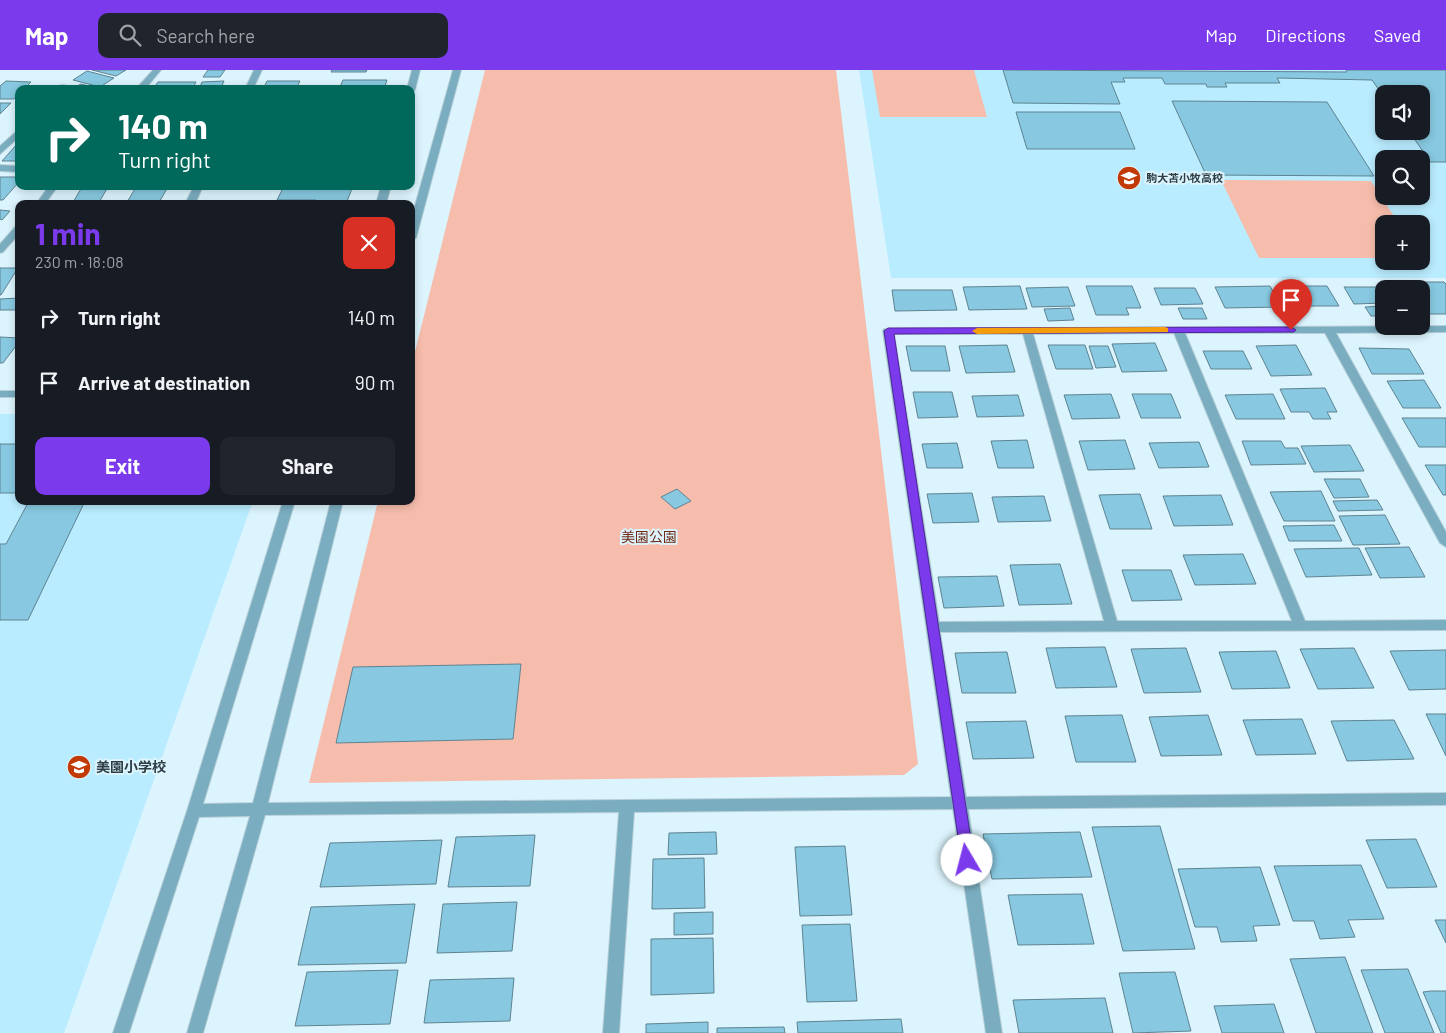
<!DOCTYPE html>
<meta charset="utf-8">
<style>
body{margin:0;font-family:Barlow,"Noto Sans JP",sans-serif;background:#20242c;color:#f1f3f6;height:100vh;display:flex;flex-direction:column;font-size:19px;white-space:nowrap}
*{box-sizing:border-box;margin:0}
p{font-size:16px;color:#9ea1a6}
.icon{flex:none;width:28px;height:28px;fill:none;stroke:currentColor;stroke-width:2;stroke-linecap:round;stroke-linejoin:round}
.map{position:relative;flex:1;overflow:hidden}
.panel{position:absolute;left:15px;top:130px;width:400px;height:305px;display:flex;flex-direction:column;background:#171b24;border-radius:10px;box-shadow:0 2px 8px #0003}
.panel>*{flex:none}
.banner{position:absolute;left:15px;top:15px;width:400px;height:105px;border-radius:10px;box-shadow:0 2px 8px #0003;background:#00695c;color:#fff;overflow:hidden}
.controls{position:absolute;left:1375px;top:15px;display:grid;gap:10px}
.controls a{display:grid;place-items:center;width:55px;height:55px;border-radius:10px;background:#171b24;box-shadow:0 2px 8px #0003;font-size:25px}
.pin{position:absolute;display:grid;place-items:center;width:42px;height:42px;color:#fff;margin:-51px -21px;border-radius:50% 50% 50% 0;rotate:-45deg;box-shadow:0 0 5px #0007}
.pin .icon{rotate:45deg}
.me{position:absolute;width:55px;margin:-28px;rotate:352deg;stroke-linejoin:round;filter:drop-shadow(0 0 4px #0008)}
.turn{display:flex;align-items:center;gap:18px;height:105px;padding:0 20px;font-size:22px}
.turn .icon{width:65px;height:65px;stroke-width:2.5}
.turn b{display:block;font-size:35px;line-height:42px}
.round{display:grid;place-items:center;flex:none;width:52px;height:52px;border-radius:10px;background:#20242c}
.head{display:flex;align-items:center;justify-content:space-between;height:85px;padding:0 20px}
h1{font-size:30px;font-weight:700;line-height:38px;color:#7c3aed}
.action{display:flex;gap:10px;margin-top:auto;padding:10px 20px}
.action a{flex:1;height:58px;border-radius:10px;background:#7c3aed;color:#fff;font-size:20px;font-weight:700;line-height:58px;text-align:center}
.action a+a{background:#20242c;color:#f1f3f6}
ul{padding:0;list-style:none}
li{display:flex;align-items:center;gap:15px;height:65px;padding:0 20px}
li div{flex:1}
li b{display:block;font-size:19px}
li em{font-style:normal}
header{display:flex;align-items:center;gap:30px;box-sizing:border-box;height:70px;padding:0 25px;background:#7c3aed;color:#fff}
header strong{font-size:24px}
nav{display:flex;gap:28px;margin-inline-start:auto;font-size:18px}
.search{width:350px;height:45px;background:#20242c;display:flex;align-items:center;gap:12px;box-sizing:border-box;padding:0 18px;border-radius:10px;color:#9ea1a6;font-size:19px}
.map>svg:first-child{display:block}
.built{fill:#baecff;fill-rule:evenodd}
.green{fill:#f7bdac}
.building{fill:#88c9e1;stroke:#5e8391}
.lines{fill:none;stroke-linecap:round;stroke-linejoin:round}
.minor-casing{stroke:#b9d0d8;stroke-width:2}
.minor{fill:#7aadc0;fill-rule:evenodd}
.route{fill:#7c3aed;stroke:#51269a}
.slow{fill:#f59e0b}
.labels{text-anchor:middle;stroke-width:4;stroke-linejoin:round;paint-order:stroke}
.far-poi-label{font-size:11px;font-weight:bold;fill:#2e3e44;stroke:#dcf4fd;text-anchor:start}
.park-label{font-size:14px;fill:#722c17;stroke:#dcf4fd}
.poi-label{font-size:14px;font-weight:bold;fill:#2e3e44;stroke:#dcf4fd;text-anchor:start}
</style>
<header>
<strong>Map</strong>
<div class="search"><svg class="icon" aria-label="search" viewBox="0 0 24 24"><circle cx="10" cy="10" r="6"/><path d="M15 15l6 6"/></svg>Search here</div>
<nav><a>Map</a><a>Directions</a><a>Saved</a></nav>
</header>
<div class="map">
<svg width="1446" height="963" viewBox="0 0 1446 963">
<rect width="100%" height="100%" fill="#dcf4fd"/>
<path class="built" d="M859 0H1446V208H891ZM1384 24H1421V61H1384ZM1384 89H1421V126H1384ZM1384 154H1421V191H1384Z
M0 344H19V431H253L64 963H0Z"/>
<path class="green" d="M485 0H836L918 694 904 705 309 713 378 431H411V298Z
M872 0H974L987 47H880Z
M1221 110 1371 111 1399 154H1384V188H1259Z"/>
<path class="building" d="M92 0H126L116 6Z
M208 0H225L220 7H203Z
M332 0H367L366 2H331Z
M1003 0 1347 2 1346 0H1446V92H1430L1409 61H1421V24H1384V27L1372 10 1277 8 1280 13H1225L1227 17H1207L1206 14H1165L1162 8H1123L1125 12H1111L1120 34 1013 33Z
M87 1 114 8 100 17 73 10Z
M343 10H387L384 19H339Z
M6 11 31 12 24 19H19V24L14 29H0V16Z
M224 11 221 18 199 19 202 12Z
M267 11H300L296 19H263Z
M158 12H196L192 19H153Z
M81 14 101 19 75 17Z
M1172 31 1327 32 1374 106 1206 105Z
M0 33H11L0 44Z
M1016 42H1120L1135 79H1027Z
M18 73 19 91H2Z
M0 107H19V112L3 130H0Z
M284 116H353L346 134H315L316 130H277Z
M82 117H108L98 134H72Z
M136 117H168L158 134H126Z
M0 140 10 141 2 150 0 149Z
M0 198H18L1 225H0Z
M1402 212H1444L1446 214V244H1423L1421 242V219H1406Z
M1020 216 1027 239 969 240 963 217Z
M1086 216H1132L1141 238H1126L1129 245H1096Z
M1270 216 1282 237 1225 238 1215 217Z
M1282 216H1327L1339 236H1294Z
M1068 217 1075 236 1032 237 1026 218Z
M1344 217H1382L1384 233 1354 234Z
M1154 218H1195L1203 234 1161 235Z
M892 220H952L957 240 895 241Z
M19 228V240H0V229Z
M1384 236V246H1371L1365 237Z
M1070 238 1074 250 1048 251 1044 239Z
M1178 238H1202L1207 249H1183Z
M0 267 19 268V272L3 293H0Z
M1155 273 1167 301 1122 302 1112 274Z
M1007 275 1015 302 966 303 959 276Z
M1048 275H1085L1093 299H1056Z
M1296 275 1312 305 1271 306 1256 276Z
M906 276H945L950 301H911Z
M1089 276H1108L1116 297 1096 298Z
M1359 278 1409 279 1424 304H1372Z
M1203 281H1243L1252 299H1211Z
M1424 310 1441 338H1403L1387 311Z
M1325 318 1337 342H1327L1331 349H1313L1309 342H1291L1280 319Z
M913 322H952L958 347 918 348Z
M1111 324 1120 348 1072 349 1064 325Z
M1132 324H1171L1181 348H1141Z
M1273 324 1285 349H1236L1225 325Z
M1018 325 1024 346 977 347 972 326Z
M1402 348H1446V377H1419Z
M1027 370 1034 398H998L991 371Z
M1125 370 1135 399 1088 400 1079 371Z
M1242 371H1281L1285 378H1298L1306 394 1251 395Z
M1199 372 1209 397 1159 398 1149 373Z
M957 373 963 398H927L922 374Z
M0 374H19V417L15 423H0Z
M1350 375 1364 401 1314 402 1301 376Z
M1425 395H1446V425H1443Z
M1324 409H1360L1369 427 1334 428Z
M677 419 691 431 675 439 661 427Z
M1321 421 1335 451H1284L1270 422Z
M972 423 979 452 933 453 927 424Z
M1140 424 1152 459H1110L1099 425Z
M1221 425 1233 455 1174 456 1163 426Z
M1044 426 1051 451 998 452 992 427Z
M1377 430 1383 440 1338 441 1333 431Z
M29 431H85L28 550H0V474H6Z
M1385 445 1400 474 1353 475 1339 446Z
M1334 455 1342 471H1289L1283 456Z
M1409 477 1425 507 1380 508 1365 478Z
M1359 478 1372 505 1306 507 1294 479Z
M1243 484 1256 514 1195 515 1183 485Z
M1060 494 1072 534 1019 535 1010 495Z
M1122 500H1171L1182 530 1132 531Z
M997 506 1004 536 944 538 938 507Z
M1105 577 1117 617 1056 618 1046 578Z
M1186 578 1201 622 1144 623 1131 579Z
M1354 578 1374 618 1318 619 1300 579Z
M1446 580V619L1409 620 1390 581Z
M1276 581 1290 618 1232 619 1219 582Z
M1007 582 1016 623H962L955 583Z
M521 594 513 669 336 673 353 597Z
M1426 644H1446V686Z
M1122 645 1136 692H1076L1065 646Z
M1208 645 1222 685 1161 686 1149 647Z
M1302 649 1316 684 1256 685 1243 650Z
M1394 650 1414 689 1347 691 1331 651Z
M1026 651 1034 688 973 689 966 652Z
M1160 756 1195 879 1123 881 1092 757Z
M716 762 717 784 668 785 669 763Z
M1080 762 1092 807 992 809 983 764Z
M535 765 530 816 448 817 456 767Z
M1416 769 1437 817 1387 818 1366 770Z
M442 770 436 814 320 817 330 773Z
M845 776 852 845 800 846 795 777Z
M704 788 705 838 652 839 653 789Z
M1361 795 1384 849 1348 850 1355 867 1320 869 1314 851H1293L1274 796Z
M1260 797 1280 855 1253 856 1257 871 1221 872 1217 857H1195L1178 799Z
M1082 824 1094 874 1018 875 1008 825Z
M517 832 512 881 437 883 443 834Z
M415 834 406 893 298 895 311 837Z
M713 842V864L674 865V843Z
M1435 850H1446V873Z
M850 854 857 931 807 932 802 855Z
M713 868 714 923 651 925V869Z
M1345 887 1373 963H1316L1290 889Z
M1408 899 1434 963H1385L1361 900Z
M398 900 390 954 295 956 307 902Z
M1175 902 1191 961 1133 963 1119 903Z
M514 908 510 951 424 953 430 910Z
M1431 921H1446V963H1441L1423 922Z
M1105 928 1113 963H1019L1013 930Z
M1274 934 1284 963H1222L1214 936Z
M901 949 903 963H798L797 952Z
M708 952V963H646V954Z
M784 957 785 963H717V958Z"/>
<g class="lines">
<g class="minor-casing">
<path id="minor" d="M153 0H161L145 19H136Z
M254 0H262L253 19H245Z
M412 0H420L415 20 411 22V19H407Z
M453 0H461L416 168 411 171V150Z
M61 15H64L68 17 67 19H58Z
M19 59V67L0 84V76Z
M0 95 19 96V102L0 101Z
M49 116H58L45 134H36Z
M194 116H203L195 134H185Z
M381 116H391L386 134H376Z
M19 155V164L3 182 0 183V174L16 156Z
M1446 256V262L1336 263 1446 462V477L1440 473 1325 263H1185L1305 551 1446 550V560L940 562 966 727 1446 723V735L968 739 1002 963H986L953 739 634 742 619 963H603L619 742 265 745 203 963H187L250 746 199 747 129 963H113L187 741 283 431H295L203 734 253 733 331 431H343L268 733 951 727 883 261 884 259ZM1174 263 1292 551H1117L1033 264ZM894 264H1023L1104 551 939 552Z
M0 321H19V327H0Z"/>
</g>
<use href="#minor" class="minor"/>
</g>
<path class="route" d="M1291 257 1296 260 1294 262 894 264 974 790 972 794 967 796 962 794 884 261 888 258Z"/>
<path class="slow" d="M1165 257 1168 258V262L977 264 972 261 977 258Z"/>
<defs>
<g id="school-disc" transform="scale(1.25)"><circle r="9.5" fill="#c13a05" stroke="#dcf4fd"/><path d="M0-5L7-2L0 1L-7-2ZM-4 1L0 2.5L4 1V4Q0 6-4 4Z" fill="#fff"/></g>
</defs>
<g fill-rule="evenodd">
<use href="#school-disc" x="1129" y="108"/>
<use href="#school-disc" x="79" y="697"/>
</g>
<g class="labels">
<g class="far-poi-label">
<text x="1146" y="112">駒大苫小牧高校</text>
</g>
<g class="park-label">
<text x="649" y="472">美園公園</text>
</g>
<g class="poi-label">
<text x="96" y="702">美園小学校</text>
</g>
</g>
</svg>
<div class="controls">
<a><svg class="icon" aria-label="sound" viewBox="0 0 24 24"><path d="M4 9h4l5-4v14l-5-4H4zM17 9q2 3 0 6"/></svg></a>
<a><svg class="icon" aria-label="search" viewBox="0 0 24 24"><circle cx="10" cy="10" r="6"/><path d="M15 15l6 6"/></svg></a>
<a>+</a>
<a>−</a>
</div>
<div class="pin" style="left:1291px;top:260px;background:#d93025"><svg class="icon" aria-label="arrive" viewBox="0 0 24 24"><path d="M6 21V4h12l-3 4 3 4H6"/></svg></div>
<svg class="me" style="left:967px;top:790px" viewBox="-20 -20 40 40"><circle r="19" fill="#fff"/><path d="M0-13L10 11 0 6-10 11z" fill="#7c3aed"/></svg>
<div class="banner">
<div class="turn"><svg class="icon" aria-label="right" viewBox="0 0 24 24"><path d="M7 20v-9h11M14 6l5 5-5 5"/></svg><div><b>140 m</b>Turn right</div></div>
</div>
<section class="panel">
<div class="head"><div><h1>1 min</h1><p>230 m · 18:08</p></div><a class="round" style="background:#d93025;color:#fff"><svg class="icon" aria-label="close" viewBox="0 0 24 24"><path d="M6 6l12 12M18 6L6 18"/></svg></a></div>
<ul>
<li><svg class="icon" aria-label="right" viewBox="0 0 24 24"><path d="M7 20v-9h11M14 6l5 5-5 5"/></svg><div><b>Turn right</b></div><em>140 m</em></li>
<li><svg class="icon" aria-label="arrive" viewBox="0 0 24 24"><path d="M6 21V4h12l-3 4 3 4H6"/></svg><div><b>Arrive at destination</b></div><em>90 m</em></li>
</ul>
<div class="action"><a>Exit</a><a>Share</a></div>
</section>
</div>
